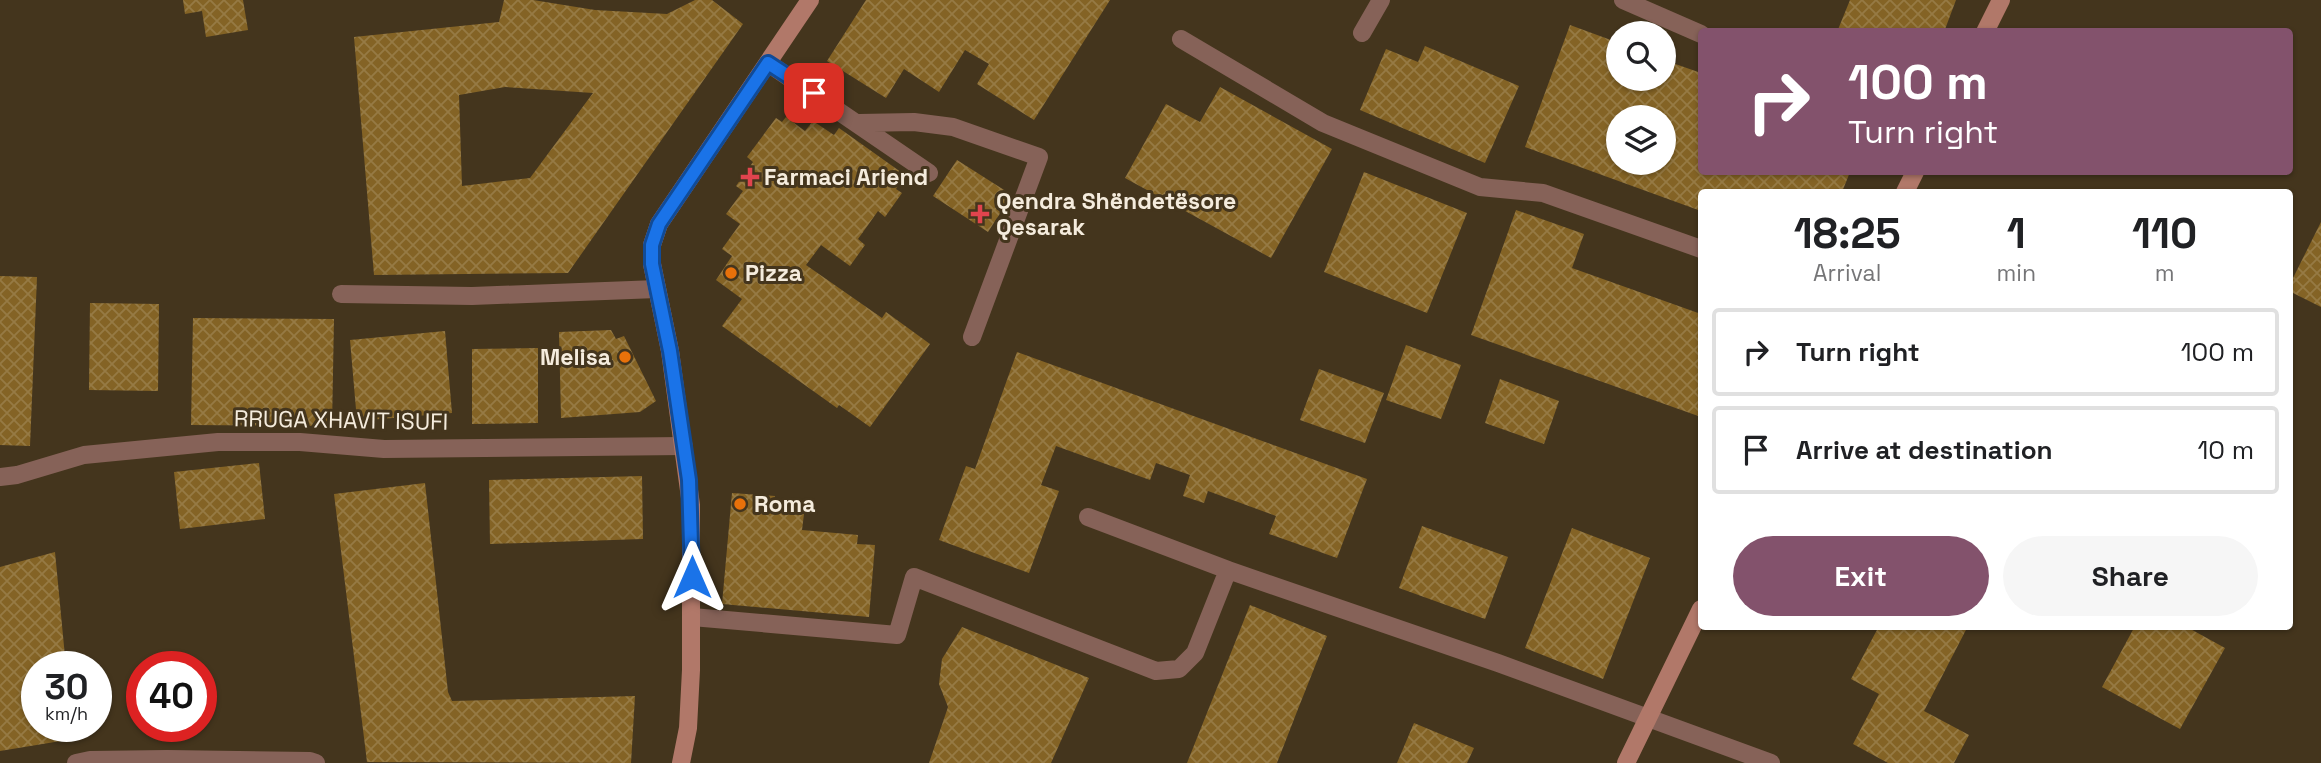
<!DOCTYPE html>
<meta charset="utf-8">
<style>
body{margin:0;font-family:"Space Grotesk",sans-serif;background:#f6f6f6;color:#202124;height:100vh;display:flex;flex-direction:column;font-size:26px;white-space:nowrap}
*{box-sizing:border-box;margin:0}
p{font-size:23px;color:#757577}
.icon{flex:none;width:38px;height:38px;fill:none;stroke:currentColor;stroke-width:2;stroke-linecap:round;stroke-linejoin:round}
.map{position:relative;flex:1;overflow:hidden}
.details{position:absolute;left:1698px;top:189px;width:595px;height:441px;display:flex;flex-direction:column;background:#fff;border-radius:7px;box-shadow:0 2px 5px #0004}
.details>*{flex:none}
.banner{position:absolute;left:1698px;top:28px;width:595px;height:147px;border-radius:7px;box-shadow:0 2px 5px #0004;background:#83526c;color:#fff;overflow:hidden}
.controls{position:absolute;left:1606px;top:21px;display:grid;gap:14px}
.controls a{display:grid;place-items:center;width:70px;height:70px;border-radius:50%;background:#fff;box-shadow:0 2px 5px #0004;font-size:35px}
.speed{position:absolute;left:21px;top:651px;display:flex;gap:14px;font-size:35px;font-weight:700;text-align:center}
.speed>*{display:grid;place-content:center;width:91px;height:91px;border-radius:50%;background:#fff;box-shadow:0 2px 5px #0004;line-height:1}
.speed small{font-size:18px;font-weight:400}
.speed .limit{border:10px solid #d22;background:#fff;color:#111}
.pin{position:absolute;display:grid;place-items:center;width:60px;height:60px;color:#fff;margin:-30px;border-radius:14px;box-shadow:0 4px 10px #0006}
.me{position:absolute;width:77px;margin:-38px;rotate:0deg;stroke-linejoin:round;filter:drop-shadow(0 0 5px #0008)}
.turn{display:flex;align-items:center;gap:24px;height:147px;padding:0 35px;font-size:32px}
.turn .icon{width:91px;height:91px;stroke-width:2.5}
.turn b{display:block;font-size:49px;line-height:60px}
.eta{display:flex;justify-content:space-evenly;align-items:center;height:119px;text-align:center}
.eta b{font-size:42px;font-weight:600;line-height:49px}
.primary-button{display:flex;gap:14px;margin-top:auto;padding:14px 35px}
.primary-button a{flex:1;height:80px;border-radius:42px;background:#83526c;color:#fff;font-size:28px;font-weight:600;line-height:80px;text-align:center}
.primary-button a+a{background:#f6f6f6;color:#202124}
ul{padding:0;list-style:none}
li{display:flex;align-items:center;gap:21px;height:88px;margin:0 14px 10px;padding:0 21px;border:4px solid #e0e0e0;border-radius:7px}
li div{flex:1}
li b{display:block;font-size:26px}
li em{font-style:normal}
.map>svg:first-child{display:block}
.building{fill:url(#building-cross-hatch);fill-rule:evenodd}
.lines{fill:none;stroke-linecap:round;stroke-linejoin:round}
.lane{stroke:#866258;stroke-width:18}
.street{stroke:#866258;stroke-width:18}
.secondary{stroke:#b17869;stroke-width:18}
.route-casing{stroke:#114b97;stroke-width:18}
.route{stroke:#1a73e8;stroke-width:12}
.health-dot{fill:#e0444e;stroke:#44351d;stroke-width:2.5}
.food-dot{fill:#e8710a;stroke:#44351d;stroke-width:2.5}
.labels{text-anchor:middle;stroke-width:6;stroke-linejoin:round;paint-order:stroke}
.poi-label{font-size:23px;font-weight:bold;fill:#f5ecdd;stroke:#44351d;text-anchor:start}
.street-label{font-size:23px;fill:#f5ecdd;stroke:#44351d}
</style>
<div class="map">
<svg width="2321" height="763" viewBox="0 0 2321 763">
<defs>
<pattern id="building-cross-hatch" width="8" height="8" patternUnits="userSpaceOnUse" patternTransform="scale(1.75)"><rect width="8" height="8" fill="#846325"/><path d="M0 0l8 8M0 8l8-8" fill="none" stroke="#967a44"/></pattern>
</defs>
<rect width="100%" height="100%" fill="#44351d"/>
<path class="building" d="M183 0H243L248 30 206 37 202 11 185 14Z
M504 0H533L595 10 667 14 695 0H712L743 24 568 273 374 275 354 37 499 22ZM505 87 593 93 530 178 462 186 459 95Z
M866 0H1110L1034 120 977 84 989 64 965 50 939 92 904 69 886 98 827 61Z
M1850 0H1956L1944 32H1837Z
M1570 25 1619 43V79H1664V60L1701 73V172H1850L1842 192H1701V211L1525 147ZM1619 117H1664V163H1619Z
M1425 46 1519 86 1485 163 1360 110 1386 49 1418 62Z
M1220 87 1332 149 1271 258 1125 178 1166 104 1200 122Z
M786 117 805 131 813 121 834 135 839 128 905 175 896 189 902 193 885 217 878 211 858 239 865 245 850 266 821 245 806 265 882 318 886 312 930 344 870 427 839 405 837 408 722 326 742 299 716 280 732 256 722 249 740 224 726 214 743 191 736 186 753 162 747 157 776 118 782 122Z
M957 160 1012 195 988 232 933 196Z
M1364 172 1467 213 1427 313 1324 272Z
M1516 210 1584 234 1572 268 1701 314V417L1471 335Z
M2321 222V307L2289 291V286Z
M0 276 37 277 30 446 0 445Z
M90 303 159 304 158 391 89 390Z
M193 318 334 319 332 426 191 425Z
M611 330 616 339 624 336 656 401 640 412 561 418 559 332Z
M445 331 452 413 357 421 350 340Z
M1406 345 1461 365 1441 419 1386 400Z
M538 348V423L472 424V349Z
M1017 352 1367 479 1337 558 1269 534 1276 516 1208 491 1204 503 1183 496 1190 475 1156 463 1150 480 1056 446 1041 485 1059 491 1029 573 939 540 966 466 975 469Z
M1319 369 1384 393 1365 443 1300 420Z
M1500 379 1559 401 1544 444 1485 423Z
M259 463 265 519 180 529 174 472Z
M642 476 643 539 490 544 489 480Z
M425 483 448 692 452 701 635 696 631 763 367 762 334 494Z
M732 493 775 496 774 511 804 514 802 530 858 535 857 544 875 545 869 617 722 604Z
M1422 526 1508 557 1485 619 1399 588Z
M1572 528 1650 558 1603 679 1525 648Z
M55 552 66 667H37V726H72L73 739 0 751V567Z
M1250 605 1327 636 1298 709 1277 763H1187Z
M1879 626H1968L1924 711 1969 735 1954 763H1888L1853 744 1879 694 1851 679Z
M2135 626H2185L2225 648 2180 729 2102 687Z
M962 627 1089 678 1051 763H929L948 707 939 684 942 659Z
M1414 723 1474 748 1467 763H1397Z"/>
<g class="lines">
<path class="lane" d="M1623 0 1701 34
M1362 33 1381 0
M1181 39 1323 123 1480 187 1543 193 1701 249
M768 63 929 173
M859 123 914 122 953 127 1039 157 972 337"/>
<path class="street" d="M341 294 472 296 657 289
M0 477 17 475 84 455 218 442H300L384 449 684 446
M1088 517 1228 570
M692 617 897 635 914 577 1156 671 1179 669 1195 653 1228 570 1498 663 1771 763
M76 763 90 760 167 759 310 761 316 763"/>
<path class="secondary" d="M1985 32 2001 0
M1905 192 1915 172
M681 763 688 728 691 670V505L670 351 652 264V245L659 224 810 0
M1626 763 1701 609"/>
</g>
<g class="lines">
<g class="route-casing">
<path id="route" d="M692 577 689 480 670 351 652 264V245L659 224 768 63 814 93"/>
</g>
<use href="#route" class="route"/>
</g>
<g class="health-dot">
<path d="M746.5 166.5h7v7h7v7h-7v7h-7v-7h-7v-7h7z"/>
<path d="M976.5 203.5h7v7h7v7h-7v7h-7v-7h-7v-7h7z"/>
</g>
<g class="food-dot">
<circle cx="731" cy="273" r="7"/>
<circle cx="625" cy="357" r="7"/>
<circle cx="740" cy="504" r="7"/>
</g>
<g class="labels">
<g class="poi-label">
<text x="764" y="185">Farmaci Ariend</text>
<text x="996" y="209">Qendra Shëndetësore<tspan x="996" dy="26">Qesarak</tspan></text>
<text x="745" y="281">Pizza</text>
<text x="611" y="365" text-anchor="end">Melisa</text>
<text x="754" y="512">Roma</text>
</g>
<g class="street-label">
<text transform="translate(341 420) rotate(1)" y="8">RRUGA XHAVIT ISUFI</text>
</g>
</g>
</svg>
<div class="controls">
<a><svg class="icon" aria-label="search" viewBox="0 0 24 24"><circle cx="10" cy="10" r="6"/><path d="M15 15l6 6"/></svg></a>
<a><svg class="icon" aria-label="layers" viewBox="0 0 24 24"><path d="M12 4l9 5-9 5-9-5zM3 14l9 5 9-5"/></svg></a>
</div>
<div class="speed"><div>30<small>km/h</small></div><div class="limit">40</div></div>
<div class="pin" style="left:814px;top:93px;background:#d93025"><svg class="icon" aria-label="arrive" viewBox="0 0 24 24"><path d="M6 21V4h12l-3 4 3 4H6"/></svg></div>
<svg class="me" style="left:692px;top:577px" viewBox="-20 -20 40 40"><path d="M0-17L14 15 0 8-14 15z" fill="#1a73e8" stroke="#fff" stroke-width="4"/></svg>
<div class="banner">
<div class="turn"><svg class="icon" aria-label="right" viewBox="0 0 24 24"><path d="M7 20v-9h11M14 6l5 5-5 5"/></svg><div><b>100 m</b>Turn right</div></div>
</div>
<section class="details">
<div class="eta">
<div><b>18:25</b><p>Arrival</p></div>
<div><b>1</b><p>min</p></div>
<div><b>110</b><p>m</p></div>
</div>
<ul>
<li><svg class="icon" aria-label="right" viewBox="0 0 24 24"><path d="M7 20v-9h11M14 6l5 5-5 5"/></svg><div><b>Turn right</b></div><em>100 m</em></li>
<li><svg class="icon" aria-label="arrive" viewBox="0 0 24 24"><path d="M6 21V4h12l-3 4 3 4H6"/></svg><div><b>Arrive at destination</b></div><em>10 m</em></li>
</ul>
<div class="primary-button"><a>Exit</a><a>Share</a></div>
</section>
</div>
